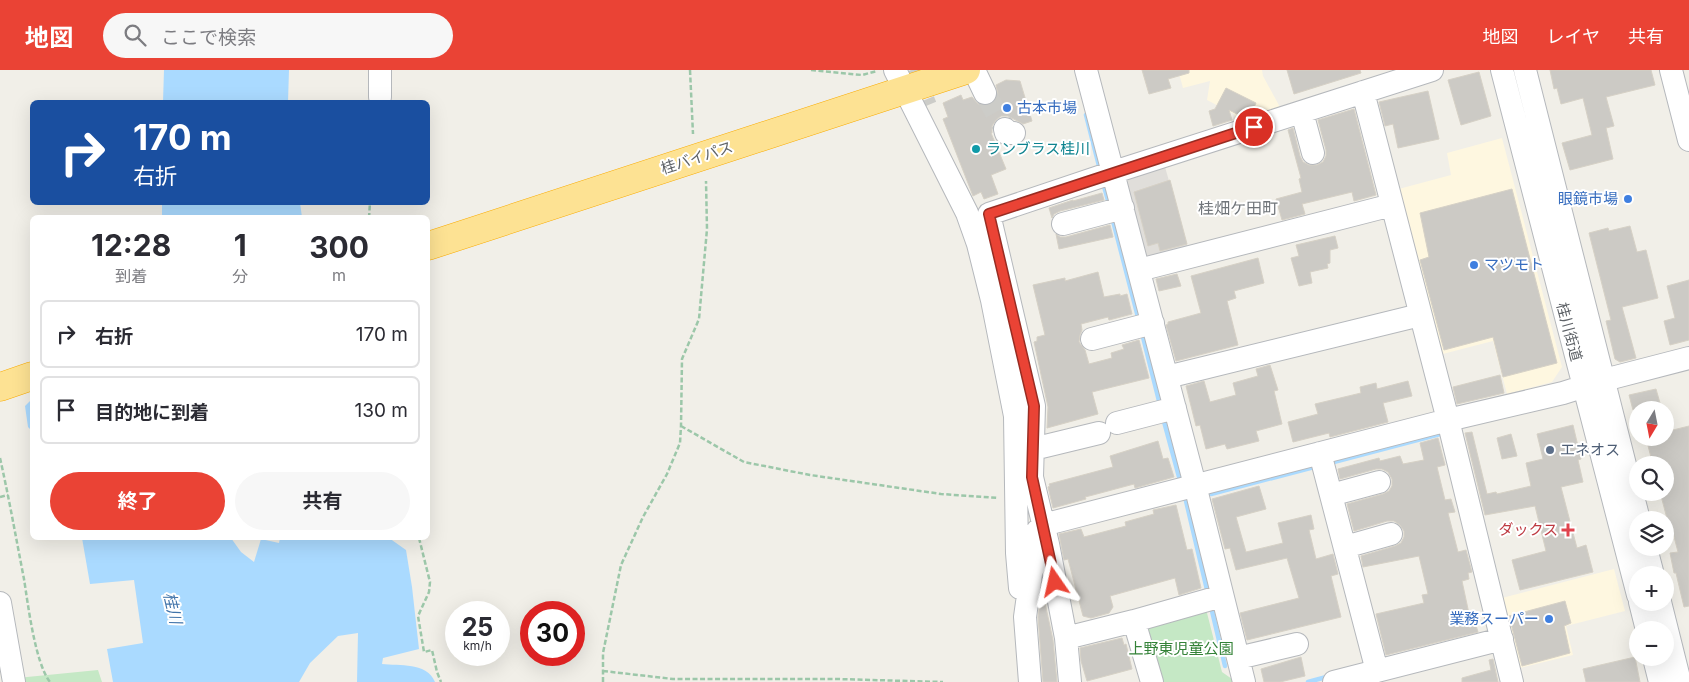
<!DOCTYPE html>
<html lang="ja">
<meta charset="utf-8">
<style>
body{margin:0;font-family:Inter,"Noto Sans JP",sans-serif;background:#f7f7f7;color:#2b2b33;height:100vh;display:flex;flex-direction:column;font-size:19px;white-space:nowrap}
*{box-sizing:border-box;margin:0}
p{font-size:16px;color:#7c7c81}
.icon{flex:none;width:28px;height:28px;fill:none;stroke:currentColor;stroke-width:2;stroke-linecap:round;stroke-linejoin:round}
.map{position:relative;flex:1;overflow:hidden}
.details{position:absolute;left:30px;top:145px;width:400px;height:325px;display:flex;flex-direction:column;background:#fff;border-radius:8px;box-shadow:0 5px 20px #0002}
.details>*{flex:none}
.top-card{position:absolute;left:30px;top:30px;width:400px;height:105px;border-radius:8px;box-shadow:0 5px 20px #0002;background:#1a4fa0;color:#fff;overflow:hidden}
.needle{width:32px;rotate:190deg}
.controls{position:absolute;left:1629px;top:331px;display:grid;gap:10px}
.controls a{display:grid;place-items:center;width:45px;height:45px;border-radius:50%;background:#fff;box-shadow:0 5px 20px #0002;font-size:25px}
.speed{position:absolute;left:445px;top:531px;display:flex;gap:10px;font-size:25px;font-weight:700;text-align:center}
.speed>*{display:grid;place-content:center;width:65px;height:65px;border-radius:50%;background:#fff;box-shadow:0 5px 20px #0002;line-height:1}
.speed small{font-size:12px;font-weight:400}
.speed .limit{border:8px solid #d22;background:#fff;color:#111}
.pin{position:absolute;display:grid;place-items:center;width:42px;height:42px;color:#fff;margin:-21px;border:2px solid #fff;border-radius:50%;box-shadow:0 1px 5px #0007}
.me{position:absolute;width:55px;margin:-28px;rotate:349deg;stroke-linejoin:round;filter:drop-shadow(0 0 4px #0008)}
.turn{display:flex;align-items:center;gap:18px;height:105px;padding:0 20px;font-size:22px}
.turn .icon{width:65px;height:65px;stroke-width:2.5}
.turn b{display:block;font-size:35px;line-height:42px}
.eta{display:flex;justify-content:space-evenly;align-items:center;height:85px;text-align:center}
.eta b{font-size:30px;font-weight:700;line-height:35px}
.primary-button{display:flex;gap:10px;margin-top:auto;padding:10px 20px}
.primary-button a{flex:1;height:58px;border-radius:30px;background:#ea4335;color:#fff;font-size:20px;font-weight:700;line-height:58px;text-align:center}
.primary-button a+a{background:#f7f7f7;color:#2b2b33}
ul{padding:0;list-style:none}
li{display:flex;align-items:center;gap:15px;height:68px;margin:0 10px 8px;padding:0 10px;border:2px solid #e1e1e2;border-radius:8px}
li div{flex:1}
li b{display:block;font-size:19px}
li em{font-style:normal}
header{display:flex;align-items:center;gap:30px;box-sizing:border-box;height:70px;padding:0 25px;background:#ea4335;color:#fff}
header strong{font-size:24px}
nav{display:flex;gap:28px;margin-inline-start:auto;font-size:18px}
.search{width:350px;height:45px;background:#f7f7f7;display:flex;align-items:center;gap:12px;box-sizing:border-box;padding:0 18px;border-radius:28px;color:#7c7c81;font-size:19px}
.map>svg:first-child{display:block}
.commercial{fill:#fef7e0}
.industrial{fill:#e0deda}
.green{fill:#c5e8c5}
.water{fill:#aadaff}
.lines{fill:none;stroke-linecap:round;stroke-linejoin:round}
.stream{stroke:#aadaff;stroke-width:4.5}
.building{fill:#cccac5;stroke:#d6d1c6}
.minor-tunnel{stroke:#ccccc8;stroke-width:22;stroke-dasharray:22 11;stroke-linecap:butt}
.minor-casing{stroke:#b5b8bc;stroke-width:24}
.highway-casing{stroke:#f9ab00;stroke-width:29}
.path{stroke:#9cc7a9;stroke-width:2.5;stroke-dasharray:5 2.5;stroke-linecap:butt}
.minor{stroke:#fff;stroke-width:22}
.highway{stroke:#fde293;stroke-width:28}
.route-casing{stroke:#982c22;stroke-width:12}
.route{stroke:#ea4335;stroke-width:9}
.shop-dot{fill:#3f7fe0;stroke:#fff;stroke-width:2}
.culture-dot{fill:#0f9aa8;stroke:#fff;stroke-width:2}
.service-dot{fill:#5c6f8a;stroke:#fff;stroke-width:2}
.health-dot{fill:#e0444e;stroke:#fff;stroke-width:2}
.labels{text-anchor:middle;stroke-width:4;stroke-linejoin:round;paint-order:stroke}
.shop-label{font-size:15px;fill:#366cbe;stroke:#fff;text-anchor:start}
.culture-label{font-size:15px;fill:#0d838f;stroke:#fff;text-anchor:start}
.street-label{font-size:15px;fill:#5f6368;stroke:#fff}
.service-label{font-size:15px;fill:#4e5e75;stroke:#fff;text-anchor:start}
.health-label{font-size:15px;fill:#be3a42;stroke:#fff;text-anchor:end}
.park-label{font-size:15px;fill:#348238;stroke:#fff}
.neighbourhood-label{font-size:16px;fill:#70757a;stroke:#fff}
.water-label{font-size:16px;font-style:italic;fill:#4174aa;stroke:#fff}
</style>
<header>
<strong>地図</strong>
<div class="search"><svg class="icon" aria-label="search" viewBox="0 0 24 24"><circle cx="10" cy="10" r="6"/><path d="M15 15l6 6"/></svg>ここで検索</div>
<nav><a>地図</a><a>レイヤ</a><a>共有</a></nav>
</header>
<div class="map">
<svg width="1689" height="612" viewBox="0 0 1689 612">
<rect width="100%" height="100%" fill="#f1efe8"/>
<path class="commercial" d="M1178 0H1262L1263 6 1281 39 1237 55 1234 44 1207 30 1210 11 1183 18Z
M1502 68 1562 297 1552 312 1507 324 1493 271 1435 286 1395 120 1451 105 1447 83Z
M1614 499 1625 541 1566 556 1573 585 1516 599 1498 529Z"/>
<path class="industrial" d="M1163 90 1189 181 1152 190 1144 185 1126 112 1130 102Z"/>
<path class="green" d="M1206 539 1222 602 1232 609 1233 612H1156L1143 563 1149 553Z
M98 600 102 612H18L17 608Z"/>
<path class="water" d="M164 0H289L288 32H163Z
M162 133H300L302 147H162Z
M32 329V361L28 357 25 336Z
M82 468H231L241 482 254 492 261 469 279 473 280 468H389L406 480 412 517 419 579 383 588 382 594C399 596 427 592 435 612H357L358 563 338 566 310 593 299 612H113L107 579 143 573 134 510 90 514Z"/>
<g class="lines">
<path class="stream" d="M1086 45 1100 100
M1103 113 1109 134
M1112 147 1139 251
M1142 263 1160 335
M1163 348 1179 407
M1330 393 1444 363
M1211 424 1318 396
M1186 431 1208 524
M1212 541 1225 596
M1308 612 1330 606"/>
</g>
<path class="building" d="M1142 0H1189V3L1168 9 1171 18 1149 24Z
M1287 0H1360L1361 3 1294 24Z
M1550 0H1651L1655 15 1606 27 1614 56 1606 58 1613 89 1570 100 1562 73 1592 65 1583 28 1561 34 1557 18 1554 19Z
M1479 2 1491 46 1461 55 1448 10Z
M1006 10 1020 11 1032 51 1023 54 1008 46H1001L996 50 992 56V63H991L1006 99 991 105 998 124 984 129 981 122 973 126 943 49 948 47 943 33 961 25 963 30 972 27 978 34 984 36 990 35 996 31 998 24 996 15Z
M1226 18 1256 33 1251 44 1243 47 1229 40 1232 50 1213 56 1209 41 1215 39Z
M1428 21 1439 69 1398 78 1393 54 1385 56 1379 32Z
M1354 39 1376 125 1354 131 1352 122 1302 134 1305 144 1282 150 1276 129 1302 122 1299 109 1301 108 1288 60 1293 58 1300 86 1303 92 1309 95H1317L1323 92 1326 86V80L1318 50Z
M1170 110 1187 174 1160 181 1158 173 1148 176 1134 122Z
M1512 119 1557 293 1503 307 1493 267 1444 280 1420 190 1429 187 1420 143Z
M1102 123 1104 130 1060 141 1054 144 1052 148 1049 138 1073 130V131Z
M1110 155 1113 167 1059 179 1056 164 1060 167H1066Z
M1630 156 1637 182 1646 180 1658 228 1622 237 1636 288 1620 292 1615 289 1606 251 1611 250 1589 163 1608 158 1609 161Z
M1335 166 1338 178 1330 180V193L1327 194 1328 198 1310 202 1312 213 1299 216 1291 188 1299 186 1296 175Z
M1258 188 1264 213 1234 221 1236 228 1227 231 1238 275 1176 291 1166 255 1168 254V252L1201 243 1191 206Z
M1098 202 1104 227 1120 224V226L1127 224 1132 244 1109 250 1108 247 1081 254 1082 260 1080 265 1079 272 1085 280 1089 294 1112 288 1111 283 1124 279 1122 275 1139 270 1149 308 1092 322 1098 344 1047 358 1048 337 1034 272 1037 271V267L1045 265 1033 215 1065 208V211Z
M1177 204 1181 216 1159 221 1156 209Z
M1689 210V270L1670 275 1664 251 1675 248 1667 216Z
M1270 295 1278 320 1274 321 1282 354 1256 361 1259 371 1227 379 1225 374 1206 379 1200 355 1196 356 1186 316 1204 311 1210 332 1236 325 1233 313 1258 306 1256 299Z
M1500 305 1504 323 1457 334 1453 317Z
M1408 311 1412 326 1383 333 1388 352 1330 367 1329 363 1293 372 1288 352 1318 344 1315 334 1361 323 1360 317 1376 313 1377 319Z
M1656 319 1662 340H1633L1629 325Z
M1573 355 1581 389 1578 390 1583 412 1561 417 1577 478 1586 475 1593 502 1520 520 1512 490 1546 481 1535 436 1485 445 1465 363 1472 362 1487 424 1496 422 1497 424 1531 416 1526 393 1543 389 1537 364Z
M1689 356V536L1684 537 1676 503H1674L1670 483 1678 482 1672 459 1670 460 1660 422H1665V395H1653L1646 368H1665V362Z
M1511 364 1517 386 1502 389 1497 368Z
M1438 368 1445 395 1437 397 1445 430 1451 429 1455 442 1448 443 1458 482 1466 480 1472 502 1468 503 1469 509 1462 511 1471 553 1475 552 1478 562 1386 585 1376 544 1424 533 1422 525 1428 524 1419 486 1363 497 1361 486 1395 476 1401 473 1404 467V461L1400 455 1394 451H1387L1354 461 1347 434 1383 424 1389 421 1392 416V409L1388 402 1382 399H1376L1340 409 1338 399 1379 388 1380 391 1400 386 1403 394 1424 390 1420 373Z
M1158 371 1163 389 1168 388 1174 407 1135 418 1134 414 1093 425 1085 427 1086 429 1053 438 1048 417 1050 416 1049 414 1113 397 1110 386Z
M1259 416 1266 439 1236 447 1246 482 1283 473 1278 453 1311 445 1314 459 1309 460 1316 489 1333 484 1338 504 1331 506 1341 547 1247 570 1240 543 1299 528 1287 488 1236 500 1230 478 1225 479 1212 429Z
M1176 435 1187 480 1192 479 1201 518 1179 525 1175 508 1110 526 1113 537 1109 543 1091 548 1083 546 1068 489 1064 490 1059 464 1081 459 1084 467 1126 456 1125 452 1154 444 1153 440Z
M1042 519 1053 570 1057 612H1043L1038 547Z
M1565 531 1571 553 1564 556 1570 583 1522 596 1509 546Z
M1122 568 1124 575 1126 574 1132 599 1087 611 1081 591 1080 578Z
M1301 587 1305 606 1280 612H1264L1261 599Z
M1635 587 1640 612H1586L1583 599Z
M1493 589 1498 612H1462V608L1491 600 1489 590Z"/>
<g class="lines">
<path class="minor-tunnel" d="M911 0 926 36
M985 23 1005 59"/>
<g class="minor-casing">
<path id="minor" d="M895 0 967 143 978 174 992 230 1015 346 1017 483 1020 518
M974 0 985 23
M1086 0 1195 415 1244 612
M1502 0 1638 525
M1525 0 1639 450
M1671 0 1689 70
M1363 22 1448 350 1512 612
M380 27V0
M1302 42 1313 83
M1005 59 1006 63H1014
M1063 154 1123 138
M1139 200 1392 135
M1092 269 1153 253
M1167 307 1420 245
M1117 353 1175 338
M1033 379 1099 363
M1320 383 1377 601
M1331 425 1379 412
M1345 477 1391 464
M1646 478 1653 505
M1640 532 1647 560
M1660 532 1680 612
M0 533 14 612
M1134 551 1152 612
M1066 568 1134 551 1222 526
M1238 588 1297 574
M1654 588 1660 612
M1030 612 1025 547 1037 461 1043 455 1448 350 1563 323 1604 310 1689 288
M1070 612 1066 568 1048 474 1032 407 1034 336 989 144 1114 102 1432 0
M1334 612 1502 569"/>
</g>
<g class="highway-casing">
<path id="highway" d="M428 176 966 0
M0 317 32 306"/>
</g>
<path class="path" d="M690 0 693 64
M811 0 862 5 877 1
M369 148 370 132
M681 356 744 392 810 405 941 424 998 428
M0 388C9 428 16 468 24 509 28 534 35 593 50 612
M0 427 8 425
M419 468 430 512 429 522 418 546 424 582 432 580 437 602 441 612
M603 601 673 609H838L943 612
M603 612V583L621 495 643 447 667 404 680 373 681 356 682 289 699 249 707 159 706 111"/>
<use href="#minor" class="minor"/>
<use href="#highway" class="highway"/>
</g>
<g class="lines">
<g class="route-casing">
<path id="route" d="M1055 512 1032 407 1034 336 989 144 1254 57"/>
</g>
<use href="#route" class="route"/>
</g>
<g class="shop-dot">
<circle cx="1007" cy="38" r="5"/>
<circle cx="1628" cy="129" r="5"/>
<circle cx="1474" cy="195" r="5"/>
<circle cx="1549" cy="549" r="5"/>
</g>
<circle class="culture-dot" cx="976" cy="79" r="5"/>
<circle class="service-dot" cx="1550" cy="380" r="5"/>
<path class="health-dot" d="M1565.5 452.5h5v5h5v5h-5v5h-5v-5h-5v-5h5z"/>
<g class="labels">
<g class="shop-label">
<text x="1017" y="43">古本市場</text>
<text x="1618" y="134" text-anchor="end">眼鏡市場</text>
<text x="1484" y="200">マツモト</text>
<text x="1539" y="554" text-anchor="end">業務スーパー</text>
</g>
<g class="culture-label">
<text x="986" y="84">ランブラス桂川</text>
</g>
<g class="street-label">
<text transform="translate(697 88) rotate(-18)" y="5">桂バイパス</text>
<text transform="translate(1569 262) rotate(75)" y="5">桂川街道</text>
</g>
<g class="service-label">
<text x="1560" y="385">エネオス</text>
</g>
<g class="health-label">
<text x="1558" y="465">ダックス</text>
</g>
<g class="park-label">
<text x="1181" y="584">上野東児童公園</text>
</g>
<g class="neighbourhood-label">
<text x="1238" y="144">桂畑ケ田町</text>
</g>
<g class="water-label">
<text transform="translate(173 538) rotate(77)" y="6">桂川</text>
</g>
</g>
</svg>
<div class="controls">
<a><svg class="needle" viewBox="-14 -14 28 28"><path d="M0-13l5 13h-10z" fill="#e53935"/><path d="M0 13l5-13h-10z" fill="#7c7c81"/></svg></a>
<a><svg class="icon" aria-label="search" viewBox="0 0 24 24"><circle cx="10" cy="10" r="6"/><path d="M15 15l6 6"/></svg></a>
<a><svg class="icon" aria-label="layers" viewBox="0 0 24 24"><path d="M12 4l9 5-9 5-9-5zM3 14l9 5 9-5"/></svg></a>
<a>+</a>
<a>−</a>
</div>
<div class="speed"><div>25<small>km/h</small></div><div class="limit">30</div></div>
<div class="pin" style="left:1254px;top:57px;background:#d93025"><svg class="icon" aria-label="arrive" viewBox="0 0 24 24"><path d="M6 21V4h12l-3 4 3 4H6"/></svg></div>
<svg class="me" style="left:1055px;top:512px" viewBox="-20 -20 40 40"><path d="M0-17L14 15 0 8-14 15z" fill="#ea4335" stroke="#fff" stroke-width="4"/></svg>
<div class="top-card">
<div class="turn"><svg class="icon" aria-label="right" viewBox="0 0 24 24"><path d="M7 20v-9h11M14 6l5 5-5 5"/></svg><div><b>170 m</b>右折</div></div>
</div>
<section class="details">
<div class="eta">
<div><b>12:28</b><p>到着</p></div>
<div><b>1</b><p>分</p></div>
<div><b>300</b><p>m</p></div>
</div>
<ul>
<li><svg class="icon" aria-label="right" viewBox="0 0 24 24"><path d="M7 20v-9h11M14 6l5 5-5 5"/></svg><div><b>右折</b></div><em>170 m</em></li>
<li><svg class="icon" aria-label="arrive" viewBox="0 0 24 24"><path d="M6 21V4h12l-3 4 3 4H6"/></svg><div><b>目的地に到着</b></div><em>130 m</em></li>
</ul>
<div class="primary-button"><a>終了</a><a>共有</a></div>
</section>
</div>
